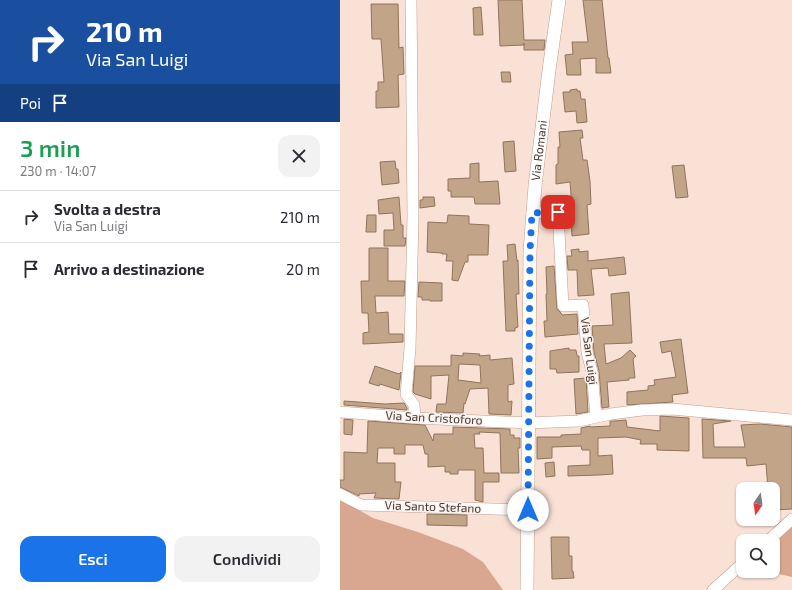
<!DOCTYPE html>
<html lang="it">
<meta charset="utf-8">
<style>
body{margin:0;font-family:"Exo 2",sans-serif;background:#f2f2f3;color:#2b2b33;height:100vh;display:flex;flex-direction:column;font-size:15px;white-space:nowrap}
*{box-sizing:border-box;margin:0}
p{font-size:13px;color:#7c7c81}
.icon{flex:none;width:22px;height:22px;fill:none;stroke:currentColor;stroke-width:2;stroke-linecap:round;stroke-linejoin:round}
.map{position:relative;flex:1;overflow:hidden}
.panel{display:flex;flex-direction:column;background:#fff;width:340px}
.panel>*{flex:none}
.guide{background:#1a4fa0;color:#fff;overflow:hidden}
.needle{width:26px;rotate:193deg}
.buttons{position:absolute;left:396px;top:482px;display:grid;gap:8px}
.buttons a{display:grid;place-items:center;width:44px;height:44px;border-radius:8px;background:#fff;box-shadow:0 1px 3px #0004;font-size:20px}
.pin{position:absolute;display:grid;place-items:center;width:34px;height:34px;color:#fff;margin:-17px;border-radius:8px;box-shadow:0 2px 6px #0006}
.me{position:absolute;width:44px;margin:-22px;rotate:0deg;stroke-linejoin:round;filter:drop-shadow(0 0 3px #0008)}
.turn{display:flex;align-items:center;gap:14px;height:84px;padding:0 20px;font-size:18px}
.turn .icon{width:52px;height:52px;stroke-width:2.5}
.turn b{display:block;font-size:28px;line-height:34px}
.then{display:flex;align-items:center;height:38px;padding:0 20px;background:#0003;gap:8px;font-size:15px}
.round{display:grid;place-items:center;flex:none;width:42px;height:42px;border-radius:12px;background:#f2f2f3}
.headline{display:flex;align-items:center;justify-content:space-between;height:68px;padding:0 20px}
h1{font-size:24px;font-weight:600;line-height:30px;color:#1e9e55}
.primary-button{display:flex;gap:8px;margin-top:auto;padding:8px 20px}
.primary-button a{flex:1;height:46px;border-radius:12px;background:#1a73e8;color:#fff;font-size:16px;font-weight:600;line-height:46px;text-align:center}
.primary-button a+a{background:#f2f2f3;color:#2b2b33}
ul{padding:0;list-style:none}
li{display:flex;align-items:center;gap:12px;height:52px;padding:0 20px;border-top:1px solid #e1e1e2}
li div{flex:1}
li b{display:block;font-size:15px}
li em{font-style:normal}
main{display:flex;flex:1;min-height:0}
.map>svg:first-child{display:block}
.green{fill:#d9a690}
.building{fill:#c2a489;stroke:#90745a;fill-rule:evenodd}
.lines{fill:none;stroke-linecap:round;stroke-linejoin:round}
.minor-casing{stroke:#c49d8d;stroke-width:12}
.tertiary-casing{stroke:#c49d8d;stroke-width:14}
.minor{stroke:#fff;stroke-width:11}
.tertiary{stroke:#fff;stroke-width:13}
.route{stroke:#1a73e8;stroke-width:7;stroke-dasharray:0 12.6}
.labels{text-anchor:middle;stroke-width:3;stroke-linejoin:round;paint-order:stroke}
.street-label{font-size:12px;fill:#473730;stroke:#faf2ee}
</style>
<main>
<section class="panel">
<div class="guide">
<div class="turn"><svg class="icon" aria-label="right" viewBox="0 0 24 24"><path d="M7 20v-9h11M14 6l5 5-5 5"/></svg><div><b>210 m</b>Via San Luigi</div></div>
<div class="then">Poi<svg class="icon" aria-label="arrive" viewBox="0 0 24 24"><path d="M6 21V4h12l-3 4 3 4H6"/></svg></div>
</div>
<div class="headline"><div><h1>3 min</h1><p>230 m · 14:07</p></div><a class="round"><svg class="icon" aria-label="close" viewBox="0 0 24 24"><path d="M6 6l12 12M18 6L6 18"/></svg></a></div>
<ul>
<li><svg class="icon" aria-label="right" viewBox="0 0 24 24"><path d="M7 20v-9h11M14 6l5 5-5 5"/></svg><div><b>Svolta a destra</b><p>Via San Luigi</p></div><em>210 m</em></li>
<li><svg class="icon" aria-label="arrive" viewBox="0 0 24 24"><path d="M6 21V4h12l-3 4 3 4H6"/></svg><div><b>Arrivo a destinazione</b></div><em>20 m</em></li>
</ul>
<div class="primary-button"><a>Esci</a><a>Condividi</a></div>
</section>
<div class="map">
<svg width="452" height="590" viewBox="0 0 452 590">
<rect width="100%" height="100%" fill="#f9e1d6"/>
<path class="green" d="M0 499 33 518 78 532 123 549 143 562 163 590H0Z
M452 524V577L426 571H433V542Z"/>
<path class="building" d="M158 0H182L184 40H205L204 50H184V43V45L160 46Z
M243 0H262L268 58H269L271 73H256V58L240 59 241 75H227L225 55 233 54 232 42H248Z
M31 4H58L59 48 63 47 64 74 58 75 59 107 36 108V91H38V82H44L41 39H32Z
M141 7 143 35H134L133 8Z
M161 72H170L171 82H162Z
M237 89V91H240L241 99H245L247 122 237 123 236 111 225 112 223 92H230V90Z
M242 130 243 138H240L243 160H247L250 181 251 204 247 205 249 234 232 236 231 220H233L230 182 216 184V165L218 164V147H220L219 132Z
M174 141 176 171 165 172 163 142Z
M55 161 56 169H58L59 183 42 185 40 162Z
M139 163V182L158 181 160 204H135L134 197H111V191H108V179L130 178V164Z
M344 165 348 197 336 198 332 166Z
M59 197 61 225H63V238H66L65 246H44V230H54L53 213 39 214 38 200Z
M83 197H94L95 206 80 208V200H83Z
M27 215H36V232H26Z
M108 215 129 216V224L149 225 148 255H128V262H125L118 281 112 280 113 261H106L107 254H102V253L87 252 88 222 107 223Z
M175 244 177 261 178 260 179 294H176L178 327 175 328V331H166L163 261H168L167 245Z
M29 248H48V281H65L64 296H35L36 313 48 312 49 334H63V342L23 344V333L29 332 28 313H22L21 281H29Z
M239 249V252L248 251V261L284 257 286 274 269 276 268 268 251 269 254 295 238 296 237 270H228L227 256H232L231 250Z
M214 266 217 309 221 313 222 315 237 314 238 334 205 337 204 321H207L206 294H207L206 267Z
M79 282 102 283V301H90V300H82V297H78Z
M289 292 292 343 264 344 266 364 281 358 290 350 296 356 293 359 295 378H289V380L267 382 269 407 262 408 259 371 254 352 252 326 273 325 271 294Z
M341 339 348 393 332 395 333 402 287 405V392L308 390V386L315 385 314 380 336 377 331 351 322 353 320 342Z
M229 348V350H236L237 356H239V372L217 373 216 369H210V351Z
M123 353 140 354 139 356 150 355V360L172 358 174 384 168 385V402L172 401 171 415 149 414 148 388 130 389 125 404 124 403 123 413 96 412 97 404H106L109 375 91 376V399L75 394 73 392 75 366H111V355L123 356ZM119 364 140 365 141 383 118 380Z
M35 366 59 374 61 372 59 390 40 384 39 386 29 383Z
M246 378 248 412 236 414 234 379Z
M4 401 45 404 64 403 67 408V410L4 405Z
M320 416 349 418V451L317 450V444H300L301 440 286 437 258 438V456L272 455 273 474 259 475 228 476V466L250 465V450H242L241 446 212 447V458L197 459V437H221V435L241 434V428L250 426V427L270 426V421H274L286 420 287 427 320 431Z
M4 419 13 420 12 435 4 434Z
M362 419 391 421 373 424 374 447H405L401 425 420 424 452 427V509L433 510V489H428L426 464 407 466 406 458H363Z
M28 421 85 425 93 441 94 434H113V427L170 429V435H174V438H180V448H178L179 473H161L160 433 139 432 140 434H134L135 448H143L144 473H159V482H143V502L135 500V470H118V474H110V472H105V466L88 467V454H85L83 445H65V454H54V448H38L37 463H55V482H61L59 499 34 498 36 493 19 494V496L0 487V480H4V452L27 453Z
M214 462 215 476 206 477 205 463Z
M87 514 127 515V526L87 525Z
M211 537H229V556H232V571H233L234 578 212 579Z"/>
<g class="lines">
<g class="minor-casing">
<path id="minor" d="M71 0 73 216 70 349 66 394 74 405 75 418
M192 213 218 212 223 306 243 305 247 352 252 372 256 417
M0 412 75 418 188 423 238 421 271 414 302 410 332 409 452 420
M0 494 21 505 188 510
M428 541 452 519
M373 590 403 563"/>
</g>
<g class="tertiary-casing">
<g id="tertiary">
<path id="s1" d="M187 590 190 251 195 186 209 70 219 0"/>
</g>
</g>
<use href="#minor" class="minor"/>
<use href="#tertiary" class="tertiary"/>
</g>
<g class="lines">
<path class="route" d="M188 510 190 251 192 213 218 212"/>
</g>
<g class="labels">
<g class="street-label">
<text dy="4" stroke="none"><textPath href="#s1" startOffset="440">Via Romani</textPath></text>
<text transform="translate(249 351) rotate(83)" y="4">Via San Luigi</text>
<text transform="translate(94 418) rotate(3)" y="4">Via San Cristoforo</text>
<text transform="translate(93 507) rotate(2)" y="4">Via Santo Stefano</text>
</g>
</g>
</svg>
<div class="buttons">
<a><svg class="needle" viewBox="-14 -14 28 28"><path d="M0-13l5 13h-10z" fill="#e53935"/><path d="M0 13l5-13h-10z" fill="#7c7c81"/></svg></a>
<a><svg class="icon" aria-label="search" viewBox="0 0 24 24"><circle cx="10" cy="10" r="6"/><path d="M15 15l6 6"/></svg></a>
</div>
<div class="pin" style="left:218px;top:212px;background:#d93025"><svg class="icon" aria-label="arrive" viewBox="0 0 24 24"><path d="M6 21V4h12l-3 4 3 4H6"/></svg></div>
<svg class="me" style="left:188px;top:510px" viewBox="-20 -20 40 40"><circle r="19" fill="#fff"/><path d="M0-13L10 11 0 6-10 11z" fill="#1a73e8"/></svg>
</div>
</main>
